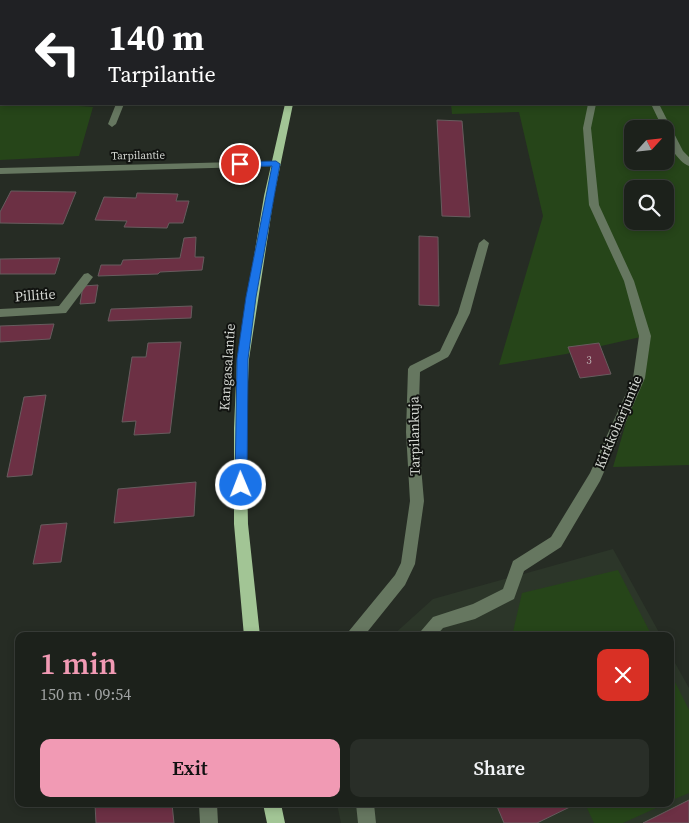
<!DOCTYPE html>
<meta charset="utf-8">
<style>
body{margin:0;font-family:"Source Serif 4",serif;background:#292e28;color:#f1f3f6;height:100vh;display:flex;flex-direction:column;font-size:19px;white-space:nowrap}
*{box-sizing:border-box;margin:0}
p{font-size:16px;color:#a0a3a3}
.icon{flex:none;width:28px;height:28px;fill:none;stroke:currentColor;stroke-width:2;stroke-linecap:round;stroke-linejoin:round}
.map{position:relative;flex:1;overflow:hidden}
.side{position:absolute;left:15px;top:632px;width:659px;height:175px;display:flex;flex-direction:column;background:#1c211b;border-radius:10px;box-shadow:0 2px 8px #0003,0 0 0 1px #3a3e3a}
.side>*{flex:none}
.top-card{position:absolute;left:0px;top:0px;width:690px;height:105px;box-shadow:0 2px 8px #0003,0 0 0 1px #3a3e3a;background:#202124;color:#fff;overflow:hidden}
.needle{width:32px;rotate:63deg}
.buttons{position:absolute;left:624px;top:120px;display:grid;gap:10px}
.buttons a{display:grid;place-items:center;width:50px;height:50px;border-radius:10px;background:#1c211b;box-shadow:0 2px 8px #0003,0 0 0 1px #3a3e3a;font-size:25px}
.pin{position:absolute;display:grid;place-items:center;width:42px;height:42px;color:#fff;margin:-21px;border:2px solid #fff;border-radius:50%;box-shadow:0 1px 5px #0007}
.me{position:absolute;width:55px;margin:-28px;rotate:359deg;stroke-linejoin:round;filter:drop-shadow(0 0 4px #0008)}
.turn{display:flex;align-items:center;gap:18px;height:105px;padding:0 25px;font-size:22px}
.turn .icon{width:65px;height:65px;stroke-width:2.5}
.turn b{display:block;font-size:35px;line-height:42px}
.round{display:grid;place-items:center;flex:none;width:52px;height:52px;border-radius:10px;background:#292e28}
.summary{display:flex;align-items:center;justify-content:space-between;height:85px;padding:0 25px}
h1{font-size:30px;font-weight:600;line-height:38px;color:#f19ab4}
.primary-button{display:flex;gap:10px;margin-top:auto;padding:10px 25px}
.primary-button a{flex:1;height:58px;border-radius:10px;background:#f19ab4;color:#111;font-size:20px;font-weight:600;line-height:58px;text-align:center}
.primary-button a+a{background:#292e28;color:#f1f3f6}
.map>svg:first-child{display:block}
.built{fill:#2c3629}
.green{fill:#264519;fill-rule:evenodd}
.building{fill:#6c3044;stroke:#675c5e}
.lines{fill:none;stroke-linecap:round;stroke-linejoin:round}
.minor{fill:#667760;fill-rule:evenodd}
.major{fill:#a2c595;fill-rule:evenodd}
.route{fill:#1a73e8;stroke:#114b97}
.labels{text-anchor:middle;stroke-width:4;stroke-linejoin:round;paint-order:stroke}
.far-street-label{font-size:11px;fill:#d3d6d1;stroke:#111310}
.number-label{font-size:11px;fill:#b9acae}
.street-label{font-size:14px;fill:#d3d6d1;stroke:#111310}
</style>
<div class="map">
<svg width="689" height="823" viewBox="0 0 689 823">
<rect width="100%" height="100%" fill="#262c24"/>
<path class="built" d="M613 549 661 636H392L433 599Z
M670 654 689 688V823H341L337 804H670Z"/>
<path class="green" d="M512 0H689V465L613 467 639 378 645 336 566 354 499 365 543 216 519 112 452 114 451 104H689V1ZM632 129H665V161H632ZM632 189H665V221H632Z
M66 105 93 107 79 156 0 160V106Z
M618 570 652 636H512L522 593Z
M670 672 689 710V793L670 801Z
M585 804H665L623 823H594Z"/>
<path class="building" d="M15 0H87L14 1Z
M103 0H157L103 1Z
M437 120 462 121 470 217 442 216Z
M11 191 76 192 63 224 0 223V212Z
M137 193 178 194 176 201H189L183 223H169L167 228 124 227 127 221 95 220 104 197 136 198Z
M419 236 438 237 439 306 419 305Z
M196 237 195 257H204L202 270 160 272 158 274 98 276 101 265H121L123 260 180 258 184 238Z
M60 258 55 274H0V259Z
M98 285 95 303 80 304 83 286Z
M192 306 191 318 108 321 111 309Z
M54 324 50 339 0 342V326Z
M181 342 170 433 134 435 136 421 122 422 132 357H146L148 343Z
M599 343 611 374 580 378 568 347Z
M46 395 32 475 7 477 24 397Z
M196 482 194 516 114 523 118 489Z
M67 523 61 562 33 564 41 525Z
M16 640H19L17 731Z
M689 800V823H643Z
M95 804H172L174 823H96Z
M496 804H576L537 823H504Z"/>
<g class="lines">
<path class="minor" d="M161 0H167L168 1H161Z
M209 0H217L218 1H209Z
M116 104H124L116 124 112 127 108 124Z
M588 104H596L591 128 599 205 634 281 651 336 645 378 600 481 561 547 524 571 514 599 475 619 443 628 436 636H418L421 631 433 617 473 604 503 589 513 561 551 537 590 473 633 378 639 336 624 281 589 205 583 128Z
M651 104H659L683 151 689 157V166C678 162 665 141 665 129H663Z
M276 161 279 162V166L0 174V168Z
M484 239 489 243 470 313 450 354 448 357 420 372 418 432 424 501 415 564 405 585 364 636H346L349 631 395 575 401 563 410 501 406 432 408 369 410 366 440 351 458 313 479 243Z
M88 273 93 277 66 313 0 317V309L59 306 84 274Z
M199 804H217L218 823H200Z
M356 804H374L376 823H358Z"/>
<path class="major" d="M285 104H293L274 196 249 359 246 428 248 524 260 636H244L234 524V428L237 359 264 196Z
M263 804H281L285 823H267Z"/>
</g>
<path class="route" d="M276 161 280 164 256 297 248 359 247 485 245 489 241 491 237 489 235 485 237 359 246 297 272 166 240 167 236 164 240 162Z"/>
<g class="labels">
<g class="far-street-label">
<text transform="translate(138 155) rotate(-1)" y="4">Tarpilantie</text>
</g>
<g class="number-label">
<text x="589" y="364">3</text>
</g>
<g class="street-label">
<text transform="translate(35 295) rotate(-4)" y="5">Pillitie</text>
<text transform="translate(227 367) rotate(-86)" y="5">Kangasalantie</text>
<text transform="translate(618 422) rotate(-67)" y="5">Kirkkoharjuntie</text>
<text transform="translate(414 436) rotate(-91)" y="5">Tarpilankuja</text>
</g>
</g>
</svg>
<div class="buttons">
<a><svg class="needle" viewBox="-14 -14 28 28"><path d="M0-13l5 13h-10z" fill="#e53935"/><path d="M0 13l5-13h-10z" fill="#a0a3a3"/></svg></a>
<a><svg class="icon" aria-label="search" viewBox="0 0 24 24"><circle cx="10" cy="10" r="6"/><path d="M15 15l6 6"/></svg></a>
</div>
<div class="pin" style="left:240px;top:164px;background:#d93025"><svg class="icon" aria-label="arrive" viewBox="0 0 24 24"><path d="M6 21V4h12l-3 4 3 4H6"/></svg></div>
<svg class="me" style="left:241px;top:485px" viewBox="-20 -20 40 40"><circle r="17" fill="#1a73e8" stroke="#fff" stroke-width="3"/><path d="M0-11L8 9 0 5-8 9z" fill="#fff"/></svg>
<div class="top-card">
<div class="turn"><svg class="icon" aria-label="left" viewBox="0 0 24 24"><path d="M17 20v-9H6M10 6l-5 5 5 5"/></svg><div><b>140 m</b>Tarpilantie</div></div>
</div>
<section class="side">
<div class="summary"><div><h1>1 min</h1><p>150 m · 09:54</p></div><a class="round" style="background:#d93025;color:#fff"><svg class="icon" aria-label="close" viewBox="0 0 24 24"><path d="M6 6l12 12M18 6L6 18"/></svg></a></div>
<div class="primary-button"><a>Exit</a><a>Share</a></div>
</section>
</div>
